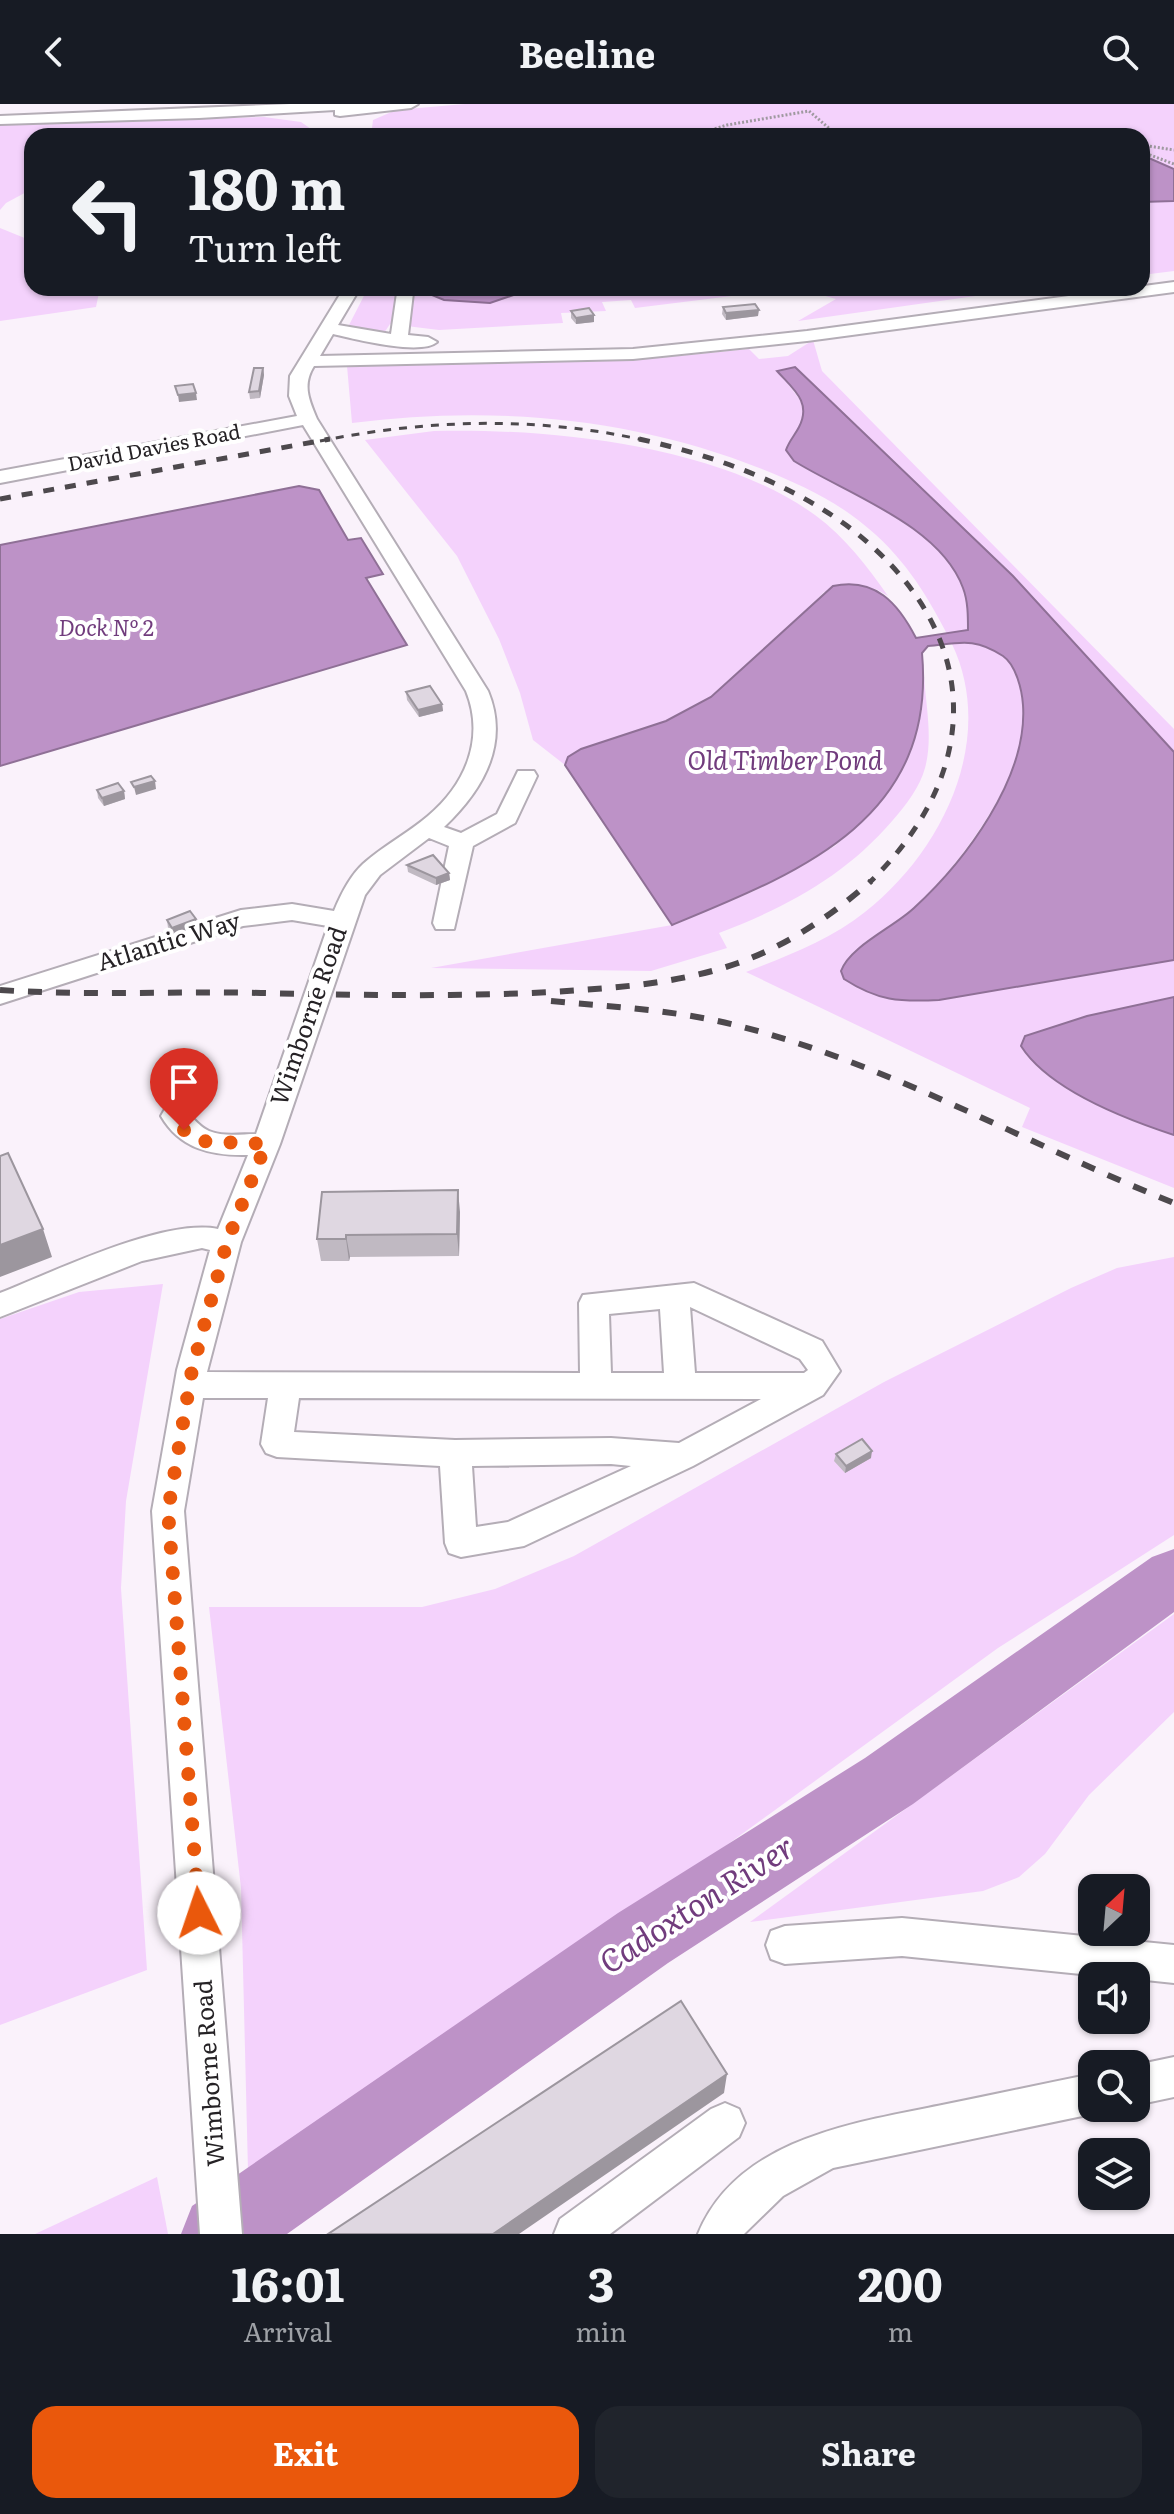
<!DOCTYPE html>
<meta charset="utf-8">
<style>
body{margin:0;font-family:Literata,serif;background:#20242c;color:#f1f3f6;height:100vh;display:flex;flex-direction:column;font-size:30px;white-space:nowrap}
*{box-sizing:border-box;margin:0}
p{font-size:26px;color:#9ea1a6}
.icon{flex:none;width:44px;height:44px;fill:none;stroke:currentColor;stroke-width:2;stroke-linecap:round;stroke-linejoin:round}
.map{position:relative;height:2130px;overflow:hidden}
.drawer{display:flex;flex-direction:column;background:#171b24;flex:1}
.drawer>*{flex:none}
.hud{position:absolute;left:24px;top:24px;width:1126px;height:168px;border-radius:24px;box-shadow:0 2px 6px #0004;background:#171b24;color:#f1f3f6;overflow:hidden}
.needle{width:52px;rotate:26deg}
.buttons{position:absolute;left:1078px;top:1770px;display:grid;gap:16px}
.buttons a{display:grid;place-items:center;width:72px;height:72px;border-radius:16px;background:#171b24;box-shadow:0 2px 6px #0004;font-size:40px}
.pin{position:absolute;display:grid;place-items:center;width:68px;height:68px;color:#fff;margin:-82px -34px;border-radius:50% 50% 50% 0;rotate:-45deg;box-shadow:0 0 8px #0007}
.pin .icon{rotate:45deg}
.me{position:absolute;width:88px;margin:-44px;rotate:356deg;stroke-linejoin:round;filter:drop-shadow(0 0 6px #0008)}
.turn{display:flex;align-items:center;gap:28px;height:168px;padding:0 32px;font-size:36px}
.turn .icon{width:104px;height:104px;stroke-width:2.5}
.turn b{display:block;font-size:56px;line-height:68px}
.eta{display:flex;justify-content:space-evenly;align-items:center;height:136px;text-align:center}
.eta b{font-size:48px;font-weight:700;line-height:56px}
.cta{display:flex;gap:16px;margin-top:auto;padding:16px 32px}
.cta a{flex:1;height:92px;border-radius:24px;background:#ea580c;color:#fff;font-size:32px;font-weight:700;line-height:92px;text-align:center}
.cta a+a{background:#20242c;color:#f1f3f6}
header{display:flex;justify-content:space-between;align-items:center;height:104px;padding:0 32px;background:#171b24;font-size:36px;font-weight:700}
.map>svg:first-child{display:block}
.green{fill:#f4d2fc}
.water{fill:#bd92c7;stroke:#8f7096;stroke-width:2}
.lines{fill:none;stroke-linecap:round;stroke-linejoin:round}
.river{fill:#bd92c7;fill-rule:evenodd}
.minor-casing{stroke:#b4adb6;stroke-width:4}
.path{stroke:#9f99a0;stroke-width:3;stroke-dasharray:2 2;stroke-linecap:butt}
.minor{fill:#fff;fill-rule:evenodd}
.rail-far2{stroke:#4d494d;stroke-width:3;stroke-dasharray:8 8;stroke-linecap:butt}
.rail-far1{stroke:#4d494d;stroke-width:5;stroke-dasharray:11 11;stroke-linecap:butt}
.rail{stroke:#4d494d;stroke-width:6;stroke-dasharray:14 14;stroke-linecap:butt}
.wall{fill:#c0b9c2}
.shaded-wall{fill:#9c969e}
.building{fill:#dfd7e1;stroke:#9c969e;stroke-width:2}
.route{stroke:#ea580c;stroke-width:14;stroke-dasharray:0 25.2}
.labels{text-anchor:middle;stroke-width:8;stroke-linejoin:round;paint-order:stroke}
.far-street-label{font-size:20px;fill:#252225;stroke:#fff}
.far-water-label{font-size:22px;font-style:italic;fill:#713c7d;stroke:#fff}
.street-label{font-size:24px;fill:#252225;stroke:#fff}
.water-label{font-size:26px;font-style:italic;fill:#713c7d;stroke:#fff}
.near-water-label{font-size:32px;font-style:italic;fill:#713c7d;stroke:#fff}
</style>
<header><svg class="icon" aria-label="back" viewBox="0 0 24 24"><path d="M15 5l-7 7 7 7"/></svg>Beeline<svg class="icon" aria-label="search" viewBox="0 0 24 24"><circle cx="10" cy="10" r="6"/><path d="M15 15l6 6"/></svg></header>
<div class="map">
<svg width="1174" height="2130" viewBox="0 0 1174 2130">
<rect width="100%" height="100%" fill="#faf2fb"/>
<path class="green" d="M465 0H1174V65L1142 51V32H371L373 16 396 6Z
M264 13 301 18 321 32H32V85L6 99 0 106V20Z
M1174 97V167L1142 171V98Z
M0 124 32 137V184H100L96 203 0 217Z
M368 184H424L427 189 444 196 490 199 528 186 554 184H773L764 188 635 204 631 196 602 198 606 207 561 209 563 219 439 226 390 220 384 229 348 223Z
M821 184H1033L798 217 836 195 815 189Z
M813 236 822 267 1174 625V648L1013 472 795 263 778 267 804 301V312L787 346 794 357C847 390 941 421 963 484 968 497 968 512 969 526L947 530C925 487 901 450 863 420 834 396 797 379 762 365 632 313 491 301 352 319L347 262 646 255 749 245 759 255 788 252Z
M434 327C551 324 718 341 815 411 845 433 867 462 888 492L876 485 824 488C790 524 742 574 700 600 659 624 612 637 568 653L565 661 533 636 520 589 499 535 457 452 365 336Z
M978 538C988 543 1002 548 1009 557 1064 629 965 755 915 804 896 822 872 837 850 851L1135 863 1174 856V893L1087 912 1026 932 1165 1028 1174 1031V1084L1022 1023 1030 1004 746 868C787 852 830 836 865 808 943 747 997 635 952 540Z
M924 572C926 602 933 635 925 664 920 683 906 701 893 716 845 772 787 803 719 829L727 844 651 867 431 864 672 821 754 787 835 742 873 706 905 656 922 606Z
M1174 1153V1431L998 1544 687 1770 248 2067 241 1784 209 1503H422L495 1485 574 1452 884 1278 1071 1184 1117 1164Z
M163 1180 126 1397 121 1484 147 1866 0 1921V1215L79 1188Z
M1174 1510V1608L1089 1691 1045 1750 1019 1773 983 1787 750 1818Z
M157 2073 168 2130H35Z"/>
<path class="water" d="M1142 51 1174 65V97L1142 98V82L1147 79 1142 77Z
M424 184H554L528 186 490 199 444 196 427 189Z
M795 263 1013 472 1174 648V856L939 896C899 898 878 897 844 875L841 867C850 842 894 823 914 804 965 757 1028 674 1023 601 1022 586 1016 561 1003 552 974 533 960 539 928 542L922 549C937 715 801 768 672 821L565 661 568 653 581 645 666 617 711 593 833 482C875 473 898 499 916 534L968 526C968 512 968 497 963 484 940 421 847 390 794 357L786 346C789 337 795 331 799 323 812 298 793 285 777 267Z
M299 382 319 386 348 436 361 434 383 470 366 474 407 541 0 662V441Z
M1174 893V1031C1125 1015 1049 986 1021 942L1025 932 1087 912Z"/>
<g class="lines">
<path class="river" d="M1174 1445V1508L913 1700 668 1859 287 2130H181L192 2102 618 1809 865 1654 1152 1453Z"/>
<g class="minor-casing">
<path id="minor" d="M290 0H418L411 4 340 12 335 11V6L199 14 0 20V12Z
M1174 178V188L807 237 633 255 314 262C302 281 309 296 317 315L488 587C510 640 483 686 444 723L461 729 497 710 518 667H534L537 672 515 719 473 742 454 825H436L433 819 449 742 429 734 380 771 365 791 280 1040 241 1138 207 1268 580 1269 579 1199 583 1191 694 1179 822 1237 840 1267 823 1291 693 1362 524 1442 461 1453 449 1449 445 1439 440 1362 277 1353 266 1349 261 1340 268 1294H203L184 1407 242 2130H200L152 1407 177 1266 210 1146 202 1144 142 1157 0 1213V1189C54 1168 163 1114 218 1125L248 1051C212 1052 180 1045 161 1012L165 1005C188 998 191 1019 209 1027 223 1033 241 1030 256 1030L328 822 292 816 243 822 0 900V882L241 806 292 800 334 807C341 790 350 772 363 760 383 742 408 729 428 712 466 680 485 634 466 587L303 321 0 379V367L297 312 289 292 290 272 344 184H360L338 221 391 230 397 189 405 184 413 189 408 231 428 233 437 238C421 252 354 235 333 230L320 252 633 245 807 227ZM690 1203 800 1255 808 1266 804 1269H695ZM660 1205 664 1269H611L609 1210ZM299 1294 761 1295 679 1339 611 1334 455 1336 294 1328ZM611 1360 631 1362 508 1418 476 1423 472 1362Z
M902 1814 1174 1841V1879L1136 1875V1872H1101L902 1852 785 1860 771 1855 766 1841 771 1827 785 1822Z
M1174 1953V1993L1136 2001V1961Z
M1092 1970V2004H1106L1092 2010 833 2064 783 2092 744 2130H698C737 2035 853 2019 942 2001 992 1991 1042 1980 1092 1970Z
M725 1999 739 2005 745 2019 739 2033 610 2130H554L560 2115 711 2005Z"/>
</g>
<path class="path" d="M692 32 727 21 809 7 838 32
M1142 41 1174 46
M1142 48 1174 60"/>
<use href="#minor" class="minor"/>
<path class="rail-far2" d="M320 337C430 315 538 312 648 337"/>
<path class="rail-far1" d="M639 335C712 351 785 377 846 421 980 521 990 662 869 779
M0 395 330 335"/>
<path class="rail" d="M0 886C87 892 174 887 261 889 359 891 455 893 552 888 615 884 678 880 738 859 788 841 831 812 871 777
M551 897C614 903 678 906 739 922 891 961 1029 1041 1174 1099"/>
</g>
<path class="wall" d="M723 203 758 212 726 216 722 210Z
M571 207 594 211V218L576 220 571 214Z
M263 264 264 271 260 294 250 295 249 288Z
M406 588 442 600 443 607 419 613 407 596Z
M97 686 124 687 125 695 104 702 98 694Z
M407 761 449 769 450 776 436 781 408 768Z
M196 815 197 823 174 831 168 824 167 816Z
M460 1108 459 1152 350 1153 349 1157H321L317 1135Z
M836 1350 871 1354 845 1369 834 1357Z"/>
<path class="shaded-wall" d="M759 206 758 212 726 216V209Z
M594 211V218L576 220V214Z
M263 264 264 271 260 294 259 287Z
M196 289 197 296 179 298 178 291Z
M442 600 443 607 419 613 418 606Z
M155 677 156 685 136 691 134 683Z
M124 687 125 695 104 702 102 694Z
M449 769 450 776 436 781V774Z
M196 815 197 823 174 831 172 824Z
M458 1086 460 1108 459 1152 457 1130Z
M43 1125 52 1153 0 1173V1141Z
M346 1131 350 1153 349 1157 346 1135Z
M872 1347 871 1354 845 1369 846 1362Z
M727 1970 724 1989 519 2130H493Z"/>
<path class="building" d="M755 200 759 206 726 209 723 203Z
M589 204 594 211 576 214 571 207Z
M254 264H263L259 287 249 288Z
M193 280 196 289 178 291 175 282Z
M430 582 442 600 418 606 406 588Z
M151 672 155 677 134 683 131 678Z
M118 679 124 687 102 694 97 686Z
M433 751 449 769 436 774 407 761Z
M190 807 196 815 172 824 167 816Z
M8 1049 43 1125 0 1141V1052Z
M458 1086 457 1130 346 1131V1135H317L322 1088Z
M862 1335 872 1347 846 1362 836 1350Z
M681 1897 727 1970 493 2130H328Z"/>
<g class="lines">
<path class="route" d="M184 1026 198 1037 266 1040 227 1138 192 1266 168 1407 199 1809"/>
</g>
<g class="labels">
<g class="far-street-label">
<text transform="translate(154 344) rotate(-11)" y="7">David Davies Road</text>
</g>
<g class="far-water-label">
<text x="106" y="532">Dock Nº 2</text>
</g>
<g class="street-label">
<text transform="translate(169 838) rotate(-17)" y="8">Atlantic Way</text>
<text transform="translate(309 912) rotate(-71)" y="8">Wimborne Road</text>
<text transform="translate(210 1969) rotate(-94)" y="8">Wimborne Road</text>
</g>
<g class="water-label">
<text x="785" y="666">Old Timber Pond</text>
</g>
<g class="near-water-label">
<text transform="translate(697 1801) rotate(-33)" y="11">Cadoxton River</text>
</g>
</g>
</svg>
<div class="buttons">
<a><svg class="needle" viewBox="-14 -14 28 28"><path d="M0-13l5 13h-10z" fill="#e53935"/><path d="M0 13l5-13h-10z" fill="#9ea1a6"/></svg></a>
<a><svg class="icon" aria-label="sound" viewBox="0 0 24 24"><path d="M4 9h4l5-4v14l-5-4H4zM17 9q2 3 0 6"/></svg></a>
<a><svg class="icon" aria-label="search" viewBox="0 0 24 24"><circle cx="10" cy="10" r="6"/><path d="M15 15l6 6"/></svg></a>
<a><svg class="icon" aria-label="layers" viewBox="0 0 24 24"><path d="M12 4l9 5-9 5-9-5zM3 14l9 5 9-5"/></svg></a>
</div>
<div class="pin" style="left:184px;top:1026px;background:#d93025"><svg class="icon" aria-label="arrive" viewBox="0 0 24 24"><path d="M6 21V4h12l-3 4 3 4H6"/></svg></div>
<svg class="me" style="left:199px;top:1809px" viewBox="-20 -20 40 40"><circle r="19" fill="#fff"/><path d="M0-13L10 11 0 6-10 11z" fill="#ea580c"/></svg>
<div class="hud">
<div class="turn"><svg class="icon" aria-label="left" viewBox="0 0 24 24"><path d="M17 20v-9H6M10 6l-5 5 5 5"/></svg><div><b>180 m</b>Turn left</div></div>
</div>
</div>
<section class="drawer">
<div class="eta">
<div><b>16:01</b><p>Arrival</p></div>
<div><b>3</b><p>min</p></div>
<div><b>200</b><p>m</p></div>
</div>
<div class="cta"><a>Exit</a><a>Share</a></div>
</section>
